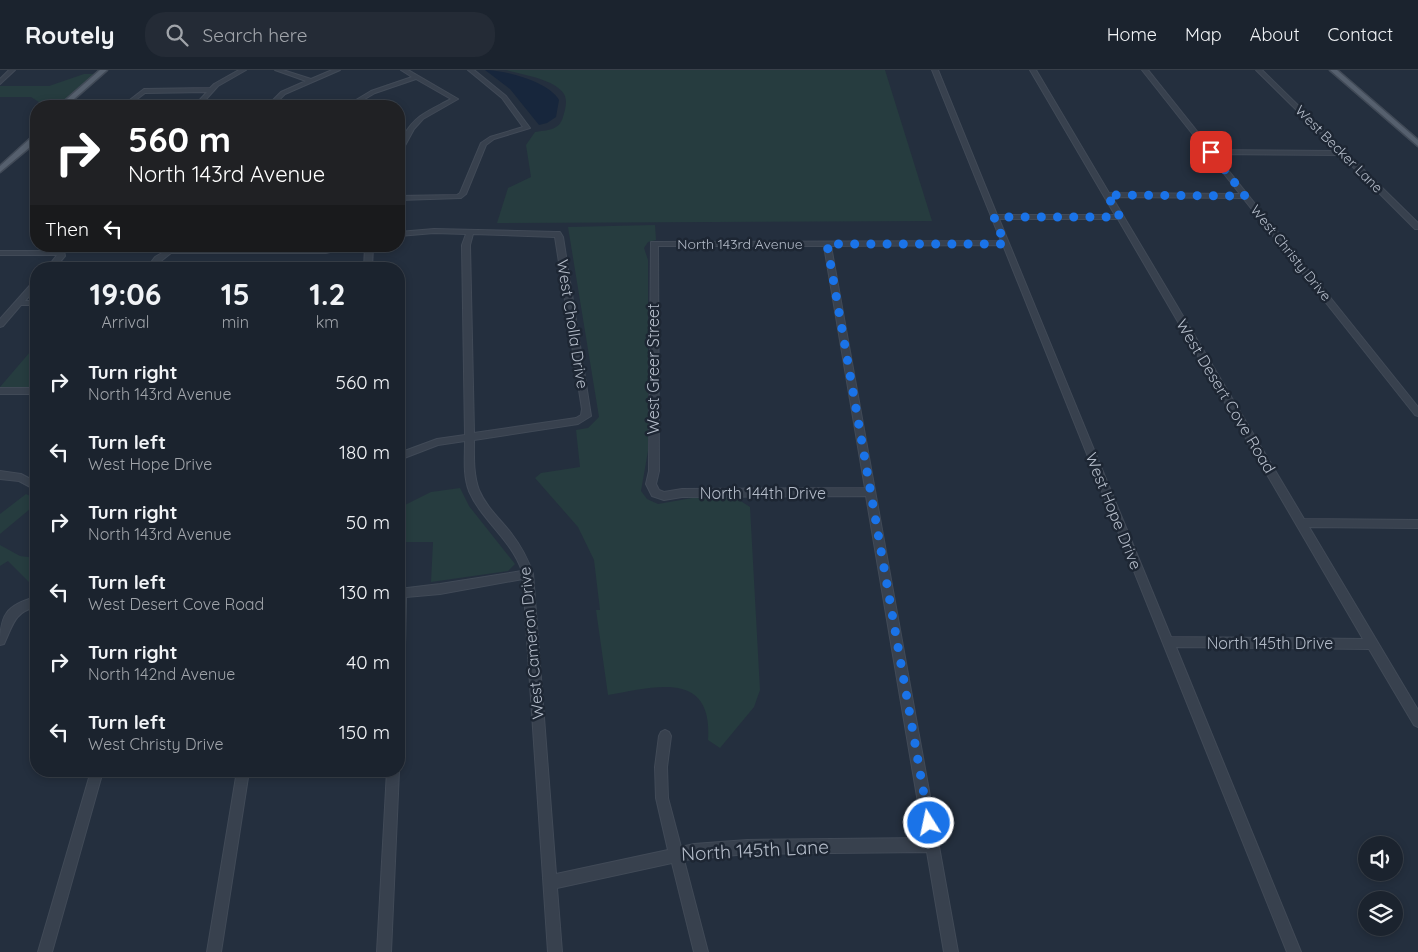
<!DOCTYPE html>
<style>
body{margin:0;font-family:Quicksand,sans-serif;background:#242b36;color:#f1f3f6;height:100vh;display:flex;flex-direction:column;font-size:19px;white-space:nowrap}
*{box-sizing:border-box;margin:0}
p{font-size:16px;color:#a0a4aa}
.icon{flex:none;width:28px;height:28px;fill:none;stroke:currentColor;stroke-width:2;stroke-linecap:round;stroke-linejoin:round}
.map{position:relative;flex:1;overflow:hidden}
.drawer{position:absolute;left:30px;top:192px;width:375px;height:515px;display:flex;flex-direction:column;background:#1b232e;border-radius:20px;box-shadow:0 2px 8px #0003,0 0 0 1px #39404a}
.drawer>*{flex:none}
.top-card{position:absolute;left:30px;top:30px;width:375px;height:152px;border-radius:20px;box-shadow:0 2px 8px #0003,0 0 0 1px #39404a;background:#202124;color:#fff;overflow:hidden}
.tools{position:absolute;left:1358px;top:766px;display:grid;gap:10px}
.tools a{display:grid;place-items:center;width:45px;height:45px;border-radius:50%;background:#1b232e;box-shadow:0 2px 8px #0003,0 0 0 1px #39404a;font-size:25px}
.pin{position:absolute;display:grid;place-items:center;width:42px;height:42px;color:#fff;margin:-21px;border-radius:10px;box-shadow:0 2px 8px #0006}
.me{position:absolute;width:55px;margin:-28px;rotate:350deg;stroke-linejoin:round;filter:drop-shadow(0 0 4px #0008)}
.turn{display:flex;align-items:center;gap:18px;height:105px;padding:0 15px;font-size:22px}
.turn .icon{width:65px;height:65px;stroke-width:2.5}
.turn b{display:block;font-size:35px;line-height:42px}
.then{display:flex;align-items:center;height:48px;padding:0 15px;background:#0003;gap:10px;font-size:19px}
.eta{display:flex;justify-content:space-evenly;align-items:center;height:85px;text-align:center}
.eta b{font-size:30px;font-weight:800;line-height:35px}
ul{padding:0;list-style:none}
li{display:flex;align-items:center;gap:15px;height:70px;padding:0 15px}
li div{flex:1}
li b{display:block;font-size:19px}
li em{font-style:normal}
header{display:flex;align-items:center;gap:30px;box-sizing:border-box;height:70px;padding:0 25px;background:#1b232e;border-bottom:1px solid #39404a}
header strong{font-size:24px}
nav{display:flex;gap:28px;margin-inline-start:auto;font-size:18px}
.search{width:350px;height:45px;background:#242b36;display:flex;align-items:center;gap:12px;box-sizing:border-box;padding:0 18px;border-radius:20px;color:#a0a4aa;font-size:19px}
.map>svg:first-child{display:block}
.green{fill:#263c3f}
.water{fill:#17263c}
.lines{fill:none;stroke-linecap:round;stroke-linejoin:round}
.minor-casing{stroke:#414a57;stroke-width:2}
.major-casing{stroke:#414a57;stroke-width:3}
.minor{fill:#38414e;fill-rule:evenodd}
.major{fill:#56606e;fill-rule:evenodd}
.route{stroke:#1a73e8;stroke-width:9;stroke-dasharray:0 16.2}
.labels{text-anchor:middle;stroke-width:5;stroke-linejoin:round;paint-order:stroke}
.far-street-label{font-size:14px;fill:#b4bcc9;stroke:#1d2633}
.street-label{font-size:16px;fill:#b4bcc9;stroke:#1d2633}
.near-street-label{font-size:19px;fill:#b4bcc9;stroke:#1d2633}
</style>
<header>
<strong>Routely</strong>
<div class="search"><svg class="icon" aria-label="search" viewBox="0 0 24 24"><circle cx="10" cy="10" r="6"/><path d="M15 15l6 6"/></svg>Search here</div>
<nav><a>Home</a><a>Map</a><a>About</a><a>Contact</a></nav>
</header>
<div class="map">
<svg width="1418" height="882" viewBox="0 0 1418 882">
<rect width="100%" height="100%" fill="#242f3e"/>
<path class="green" d="M506 0H885L932 151 497 153 508 118 531 107 526 75 535 62C547 60 559 61 563 47 565 40 568 31 564 24 554 9 523 5 506 0Z
M84 4H94L57 36H45L31 27H0V16H49Z
M655 155 656 170 648 172 644 178 648 190V381L641 421 647 429 658 434 692 428H736L750 437 760 620 754 637 720 678 708 670C713 599 654 617 608 625L596 540H600L594 490 578 457 535 408 541 403 580 397 576 360 588 358 599 347 568 157Z
M36 275V318L0 317Z
M460 418 469 436 515 494 508 501 431 512 433 472H399V438L431 422Z
M26 424 36 429V434L0 464V444Z
M0 475 20 486 36 488V519L8 491 0 496Z"/>
<path class="water" d="M485 0C505 0 549 12 559 30L556 47 547 53 539 55 510 19Z"/>
<g class="lines">
<g class="minor-casing">
<path id="minor" d="M9 0H15L0 14V9Z
M239 0H246L218 16 200 36H194L207 22 145 23 128 36H122L144 19 210 18 214 14Z
M275 0H283L311 9 332 0H340L285 24 273 36H267L281 22 306 11Z
M401 0H408L458 29 423 49 414 59 402 81 399 83C399 76 401 71 404 65 416 44 431 40 451 29L416 9 375 23 353 36H346L371 21 412 7Z
M468 0H474L506 26 530 58 494 69 486 75 466 124 461 128 399 130V126L457 125 460 123 481 73 490 67 523 57 502 28Z
M932 0H938L997 145H1115L1030 0H1036L1109 123 1240 124 1142 0H1148L1212 80 1338 81 1256 0H1262L1418 153V159H1415L1341 85 1215 84 1418 337V346L1415 345 1243 128 1112 127 1304 449 1418 450V458L1309 457 1418 640V657L1414 655 1369 579 1176 577 1301 882H1287L1003 175 831 176 958 882H944L927 782 747 784 684 790 708 882H694L672 793 557 818 562 882H548L523 509 440 524 406 527 405 576 403 580 399 581V519L440 514 522 501C511 469 482 451 469 421 463 405 465 388 465 371L438 375 399 390V383L437 369 465 365 462 175 466 164 434 163 399 166V162L434 159 557 162H560L563 167 591 346 578 354 474 370C474 386 473 404 479 420 486 437 500 449 511 463 521 476 528 489 533 504L556 804 668 780 656 728 655 697 659 666 661 662 665 660 669 662 671 666 667 697 668 728 681 777 694 774 747 770 924 768 866 426 682 427 664 430 652 426 646 414 649 401 651 172 1001 171ZM999 149H1118L1363 569 1171 567ZM473 164 555 167 582 339 581 345 576 348 474 363 470 175ZM658 176H824L865 418 682 419 664 422 659 420 656 414 659 401Z
M36 122V132L31 129 34 123Z
M339 176H355L326 183H171L161 191 154 199H146L155 187 169 179H326Z
M365 176H373L372 199H364Z
M0 181H64L65 186 54 199H46L57 185H0Z
M33 212H36V218L25 231H36V235H21L3 256 0 257V249Z
M0 318H36V324H0Z
M0 401 21 404 36 412V420L19 411 0 409Z
M36 527V537C14 542 13 555 4 574L0 575C0 545 6 535 36 527Z
M399 700V701L391 882H377L387 701H399Z
M91 701H103L52 882H38Z
M237 701H249L221 882H207Z"/>
</g>
<g class="major-casing">
<path id="major" d="M100 0H107L66 36H59Z
M1330 0H1337L1418 70V76Z
M33 66H36V72L0 102V96Z"/>
</g>
<use href="#minor" class="minor"/>
<use href="#major" class="major"/>
</g>
<g class="lines">
<path class="route" d="M929 753 827 174H1005L994 147H1120L1107 125 1245 126 1211 82"/>
</g>
<g class="labels">
<g class="far-street-label">
<text transform="translate(1339 79) rotate(45)" y="5">West Becker Lane</text>
<text x="740" y="179">North 143rd Avenue</text>
<text transform="translate(1291 183) rotate(51)" y="5">West Christy Drive</text>
</g>
<g class="street-label">
<text transform="translate(573 254) rotate(81)" y="6">West Cholla Drive</text>
<text transform="translate(653 299) rotate(-90)" y="6">West Greer Street</text>
<text transform="translate(1226 326) rotate(59)" y="6">West Desert Cove Road</text>
<text x="763" y="429">North 144th Drive</text>
<text transform="translate(1114 441) rotate(68)" y="6">West Hope Drive</text>
<text transform="translate(531 573) rotate(-95)" y="6">West Cameron Drive</text>
<text x="1270" y="579">North 145th Drive</text>
</g>
<g class="near-street-label">
<text transform="translate(755 780) rotate(-3)" y="7">North 145th Lane</text>
</g>
</g>
</svg>
<div class="tools">
<a><svg class="icon" aria-label="sound" viewBox="0 0 24 24"><path d="M4 9h4l5-4v14l-5-4H4zM17 9q2 3 0 6"/></svg></a>
<a><svg class="icon" aria-label="layers" viewBox="0 0 24 24"><path d="M12 4l9 5-9 5-9-5zM3 14l9 5 9-5"/></svg></a>
</div>
<div class="pin" style="left:1211px;top:82px;background:#d93025"><svg class="icon" aria-label="arrive" viewBox="0 0 24 24"><path d="M6 21V4h12l-3 4 3 4H6"/></svg></div>
<svg class="me" style="left:929px;top:753px" viewBox="-20 -20 40 40"><circle r="17" fill="#1a73e8" stroke="#fff" stroke-width="3"/><path d="M0-11L8 9 0 5-8 9z" fill="#fff"/></svg>
<div class="top-card">
<div class="turn"><svg class="icon" aria-label="right" viewBox="0 0 24 24"><path d="M7 20v-9h11M14 6l5 5-5 5"/></svg><div><b>560 m</b>North 143rd Avenue</div></div>
<div class="then">Then<svg class="icon" aria-label="left" viewBox="0 0 24 24"><path d="M17 20v-9H6M10 6l-5 5 5 5"/></svg></div>
</div>
<section class="drawer">
<div class="eta">
<div><b>19:06</b><p>Arrival</p></div>
<div><b>15</b><p>min</p></div>
<div><b>1.2</b><p>km</p></div>
</div>
<ul>
<li><svg class="icon" aria-label="right" viewBox="0 0 24 24"><path d="M7 20v-9h11M14 6l5 5-5 5"/></svg><div><b>Turn right</b><p>North 143rd Avenue</p></div><em>560 m</em></li>
<li><svg class="icon" aria-label="left" viewBox="0 0 24 24"><path d="M17 20v-9H6M10 6l-5 5 5 5"/></svg><div><b>Turn left</b><p>West Hope Drive</p></div><em>180 m</em></li>
<li><svg class="icon" aria-label="right" viewBox="0 0 24 24"><path d="M7 20v-9h11M14 6l5 5-5 5"/></svg><div><b>Turn right</b><p>North 143rd Avenue</p></div><em>50 m</em></li>
<li><svg class="icon" aria-label="left" viewBox="0 0 24 24"><path d="M17 20v-9H6M10 6l-5 5 5 5"/></svg><div><b>Turn left</b><p>West Desert Cove Road</p></div><em>130 m</em></li>
<li><svg class="icon" aria-label="right" viewBox="0 0 24 24"><path d="M7 20v-9h11M14 6l5 5-5 5"/></svg><div><b>Turn right</b><p>North 142nd Avenue</p></div><em>40 m</em></li>
<li><svg class="icon" aria-label="left" viewBox="0 0 24 24"><path d="M17 20v-9H6M10 6l-5 5 5 5"/></svg><div><b>Turn left</b><p>West Christy Drive</p></div><em>150 m</em></li>
</ul>
</section>
</div>
